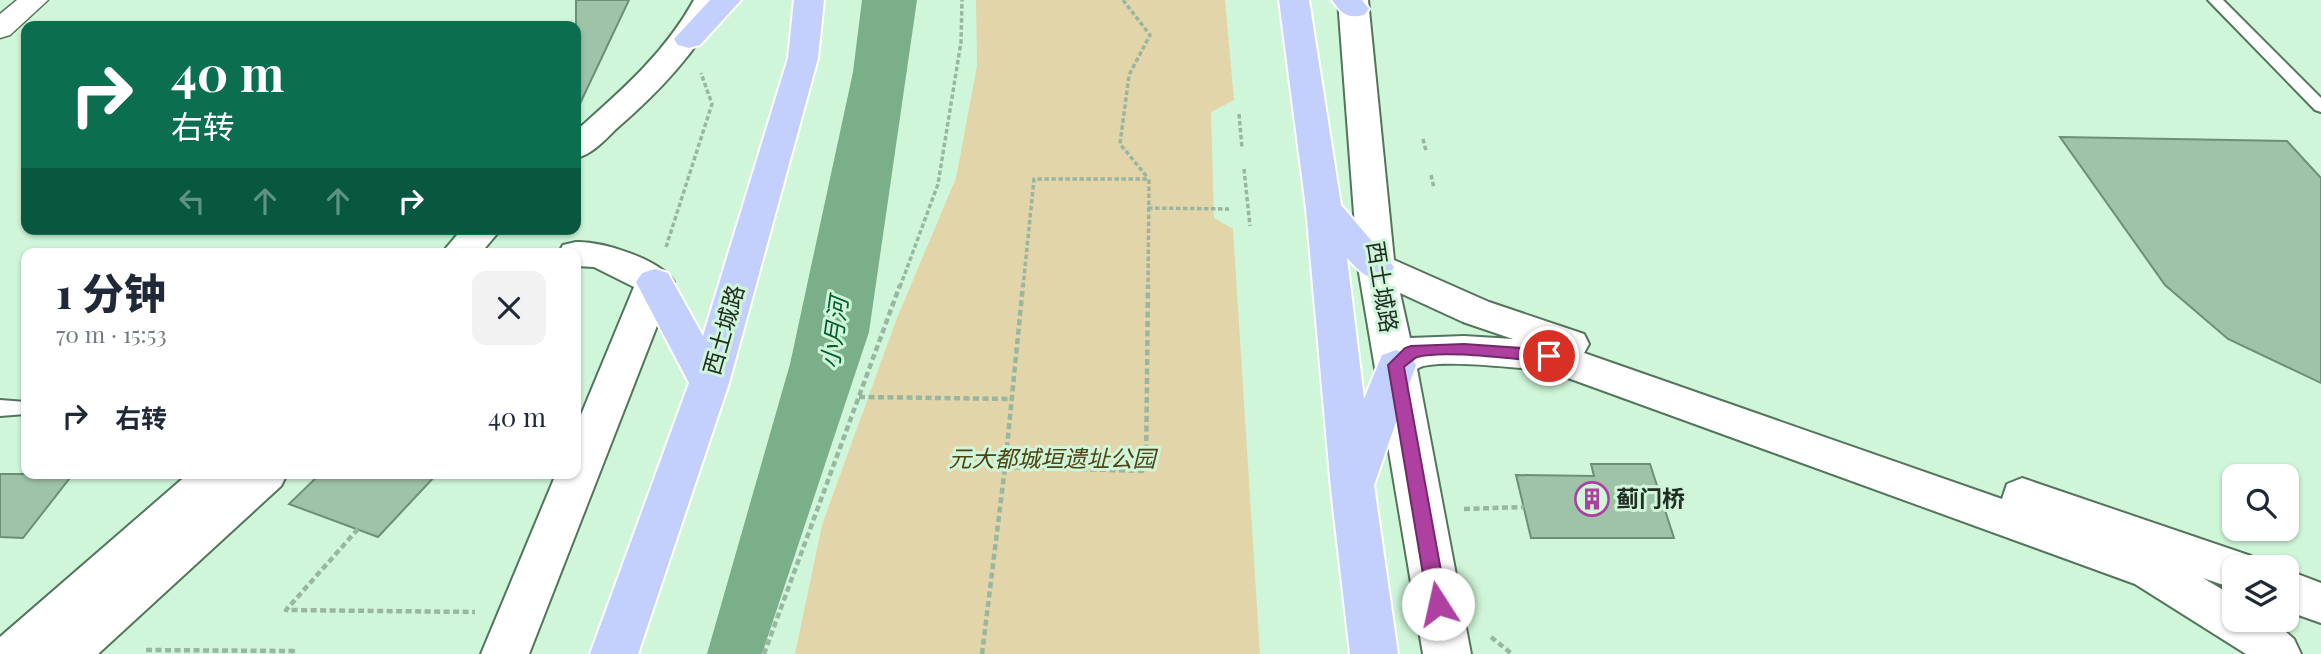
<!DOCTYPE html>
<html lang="zh">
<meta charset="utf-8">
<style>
body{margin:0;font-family:"Playfair Display","Noto Sans SC",serif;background:#f2f2f3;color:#1f2937;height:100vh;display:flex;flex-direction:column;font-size:26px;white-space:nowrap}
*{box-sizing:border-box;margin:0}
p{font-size:23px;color:#747a83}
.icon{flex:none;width:38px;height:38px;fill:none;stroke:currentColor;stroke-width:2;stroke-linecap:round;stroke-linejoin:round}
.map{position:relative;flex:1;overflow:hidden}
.details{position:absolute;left:21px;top:248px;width:560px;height:231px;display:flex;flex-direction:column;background:#fff;border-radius:14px;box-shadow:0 2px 5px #0004}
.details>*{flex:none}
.guide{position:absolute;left:21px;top:21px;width:560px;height:214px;border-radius:14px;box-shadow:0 2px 5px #0004;background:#0b6e4f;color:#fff;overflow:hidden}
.buttons{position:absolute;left:2222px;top:464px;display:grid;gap:14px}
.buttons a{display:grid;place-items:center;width:77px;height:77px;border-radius:14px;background:#fff;box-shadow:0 2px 5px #0004;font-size:35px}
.pin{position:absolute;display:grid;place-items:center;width:60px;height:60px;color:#fff;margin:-30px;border:4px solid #fff;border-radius:50%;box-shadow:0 2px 7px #0007}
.me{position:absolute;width:77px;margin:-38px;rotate:350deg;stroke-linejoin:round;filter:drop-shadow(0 0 5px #0008)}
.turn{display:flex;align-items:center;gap:24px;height:147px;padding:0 35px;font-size:32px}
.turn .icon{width:91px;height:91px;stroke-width:2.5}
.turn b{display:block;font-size:49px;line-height:60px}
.lanes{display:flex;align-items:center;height:66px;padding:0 35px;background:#0003;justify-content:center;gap:35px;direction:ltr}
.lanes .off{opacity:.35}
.round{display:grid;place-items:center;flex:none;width:74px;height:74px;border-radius:14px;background:#f2f2f3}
.overview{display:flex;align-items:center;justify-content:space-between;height:119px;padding:0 35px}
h1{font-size:42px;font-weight:800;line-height:52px}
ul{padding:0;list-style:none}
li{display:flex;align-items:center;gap:21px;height:98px;padding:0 35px}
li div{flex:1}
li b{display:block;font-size:26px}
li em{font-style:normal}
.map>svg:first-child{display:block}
.green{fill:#e3d5aa}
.water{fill:#7aaf89}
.building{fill:#9fc3a8;stroke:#6c8f75;stroke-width:2}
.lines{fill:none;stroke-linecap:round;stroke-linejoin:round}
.lane-casing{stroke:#53755c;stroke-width:4}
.street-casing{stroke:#53755c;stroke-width:3}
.secondary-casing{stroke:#53755c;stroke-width:4}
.highway-casing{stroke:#fff;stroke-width:4}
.path-far1{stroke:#99b7a0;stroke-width:3.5;stroke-dasharray:4.5 2.5;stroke-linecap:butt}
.path{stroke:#99b7a0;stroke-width:4.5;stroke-dasharray:6 3.5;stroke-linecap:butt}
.lane{fill:#fff;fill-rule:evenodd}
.street{fill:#fff;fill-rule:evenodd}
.secondary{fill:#fff;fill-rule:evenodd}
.highway{fill:#c3d0fe;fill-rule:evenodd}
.route{fill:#ad40a0;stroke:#702a68;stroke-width:2}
.labels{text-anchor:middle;stroke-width:6;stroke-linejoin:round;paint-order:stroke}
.street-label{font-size:23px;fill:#202e24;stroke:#d0f6d9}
.park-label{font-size:23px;font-style:italic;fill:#504314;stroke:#d0f6d9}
.poi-label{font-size:23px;font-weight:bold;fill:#202e24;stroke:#d0f6d9;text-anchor:start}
.water-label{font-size:24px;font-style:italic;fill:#005e2f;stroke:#d0f6d9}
</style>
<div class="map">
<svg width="2321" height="654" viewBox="0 0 2321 654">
<rect width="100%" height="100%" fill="#d0f6d9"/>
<path class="green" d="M976 0H1225L1234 100 1211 112 1214 218 1233 229 1260 654H795L822 525 897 318 956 178 977 66Z"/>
<path class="water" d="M862 0H917L869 332 762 654H707L790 364 853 72Z"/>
<path class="building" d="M576 0H629L576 112Z
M2060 137 2287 141 2321 178V383L2228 339 2165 285Z
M1591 464H1650L1674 538H1531L1516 475 1594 476Z
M0 474H73L23 538 0 537Z
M320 474H437L378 537 289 504Z"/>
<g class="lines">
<g class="lane-casing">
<path id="lane" d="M2208 0H2223L2321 98V112L2315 110Z
M0 400 26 402V414L0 416Z"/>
</g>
<g class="street-casing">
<path id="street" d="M17 0H48L10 35 0 38V14Z"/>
</g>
<g class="secondary-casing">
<path id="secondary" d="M694 0H724C697 52 659 92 615 130 603 142 592 154 576 158V131C621 91 665 53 694 0Z
M1338 0H1368L1394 260 1489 302 1584 334 1589 344 1584 353 2002 499 2007 484 2022 478 2251 556 2256 567H2235V589L2203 578 2235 597V620H2272L2294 639 2301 654H2246L2135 584 1546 370C1523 369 1430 357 1417 369L1471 654H1423L1358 267ZM1400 293 1463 322 1513 339 1464 336 1410 338Z
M462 229H501L480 254H441Z
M576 242C602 241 660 259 674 282L529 654H481L556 474H576V427L634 287 594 267 576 266V254H558L563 245Z
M188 474H287L281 486 98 654H0V637Z
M2287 570 2321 583V623L2287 611Z"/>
</g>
<g class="highway-casing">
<path id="highway" d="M710 0H741L700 45 689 48 678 45 674 39Z
M794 0H824L818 58 729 383 638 654H590L689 383 636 282 642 273 655 269 668 273 703 336 788 58Z
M1279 0H1309L1341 205 1394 267 1389 276C1368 282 1361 273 1347 258L1364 399 1382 355 1396 350 1410 355 1416 365 1374 485 1398 654H1350L1331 489 1306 208Z
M1332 0H1362L1369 9 1364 15C1347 19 1342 14 1332 0Z"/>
</g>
<path class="path-far1" d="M1123 0 1150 35 1129 75 1120 144 1148 178
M1239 114 1242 148
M1423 139 1426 151
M1244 169 1250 226
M1431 175 1434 188
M1148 208 1229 209
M666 247 712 104 701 73
M900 287 938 184 961 42 962 0
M1023 287 1034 179H1149L1148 287"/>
<path class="path" d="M859 397 1012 399
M1005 467 1146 471 1148 285
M1005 467 1023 285
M1464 509 1524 507
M358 529 286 610 475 612
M1491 637 1512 654
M146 650 293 651 292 654
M764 654 900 285
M982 654 1005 467"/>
<use href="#lane" class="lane"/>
<use href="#street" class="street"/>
<use href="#secondary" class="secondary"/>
<use href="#highway" class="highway"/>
</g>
<path class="route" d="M1464 344 1549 350 1557 356 1549 362C1518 360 1445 349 1417 357 1413 359 1408 364 1404 367L1447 604 1445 610 1438 612 1431 610 1428 604 1388 365 1405 348 1411 346Z"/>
<defs>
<g id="building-ring" transform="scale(1.75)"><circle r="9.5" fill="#d0f6d9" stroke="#ad40a0" stroke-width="1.5"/><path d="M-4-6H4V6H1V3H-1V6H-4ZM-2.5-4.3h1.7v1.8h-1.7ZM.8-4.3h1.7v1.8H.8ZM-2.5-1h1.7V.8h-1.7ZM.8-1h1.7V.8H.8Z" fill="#ad40a0"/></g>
</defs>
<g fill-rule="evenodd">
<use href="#building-ring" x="1592" y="499"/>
</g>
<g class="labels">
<g class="street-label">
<text transform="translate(1382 287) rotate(81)" y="8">西土城路</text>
<text transform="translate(724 330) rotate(-74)" y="8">西土城路</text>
</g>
<g class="park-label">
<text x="1052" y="467">元大都城垣遗址公园</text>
</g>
<g class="poi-label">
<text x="1616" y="507">蓟门桥</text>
</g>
<g class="water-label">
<text transform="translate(835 333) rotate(-82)" y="8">小月河</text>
</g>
</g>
</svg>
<div class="buttons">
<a><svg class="icon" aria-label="search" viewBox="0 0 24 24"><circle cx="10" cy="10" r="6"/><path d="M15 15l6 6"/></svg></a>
<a><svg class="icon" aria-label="layers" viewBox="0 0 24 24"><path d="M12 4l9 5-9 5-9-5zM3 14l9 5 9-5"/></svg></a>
</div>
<div class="pin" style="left:1549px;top:356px;background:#d93025"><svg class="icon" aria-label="arrive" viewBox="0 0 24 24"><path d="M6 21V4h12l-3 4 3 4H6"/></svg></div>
<svg class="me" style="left:1438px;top:604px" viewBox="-20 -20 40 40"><circle r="19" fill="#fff"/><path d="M0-13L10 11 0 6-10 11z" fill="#ad40a0"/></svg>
<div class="guide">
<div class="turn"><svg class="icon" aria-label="right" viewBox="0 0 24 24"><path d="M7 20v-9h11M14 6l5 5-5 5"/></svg><div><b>40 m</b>右转</div></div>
<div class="lanes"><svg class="icon off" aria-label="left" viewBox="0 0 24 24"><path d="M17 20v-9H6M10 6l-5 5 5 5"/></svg><svg class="icon off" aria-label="ahead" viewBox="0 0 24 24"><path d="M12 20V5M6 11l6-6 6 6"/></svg><svg class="icon off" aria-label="ahead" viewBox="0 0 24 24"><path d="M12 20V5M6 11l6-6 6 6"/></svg><svg class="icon" aria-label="right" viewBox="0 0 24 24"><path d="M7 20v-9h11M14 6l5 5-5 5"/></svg></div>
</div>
<section class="details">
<div class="overview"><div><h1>1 分钟</h1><p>70 m · 15:53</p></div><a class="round"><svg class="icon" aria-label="close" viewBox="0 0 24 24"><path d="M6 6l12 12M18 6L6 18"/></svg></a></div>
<ul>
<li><svg class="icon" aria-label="right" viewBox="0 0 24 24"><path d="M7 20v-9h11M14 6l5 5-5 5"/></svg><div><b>右转</b></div><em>40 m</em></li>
</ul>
</section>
</div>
